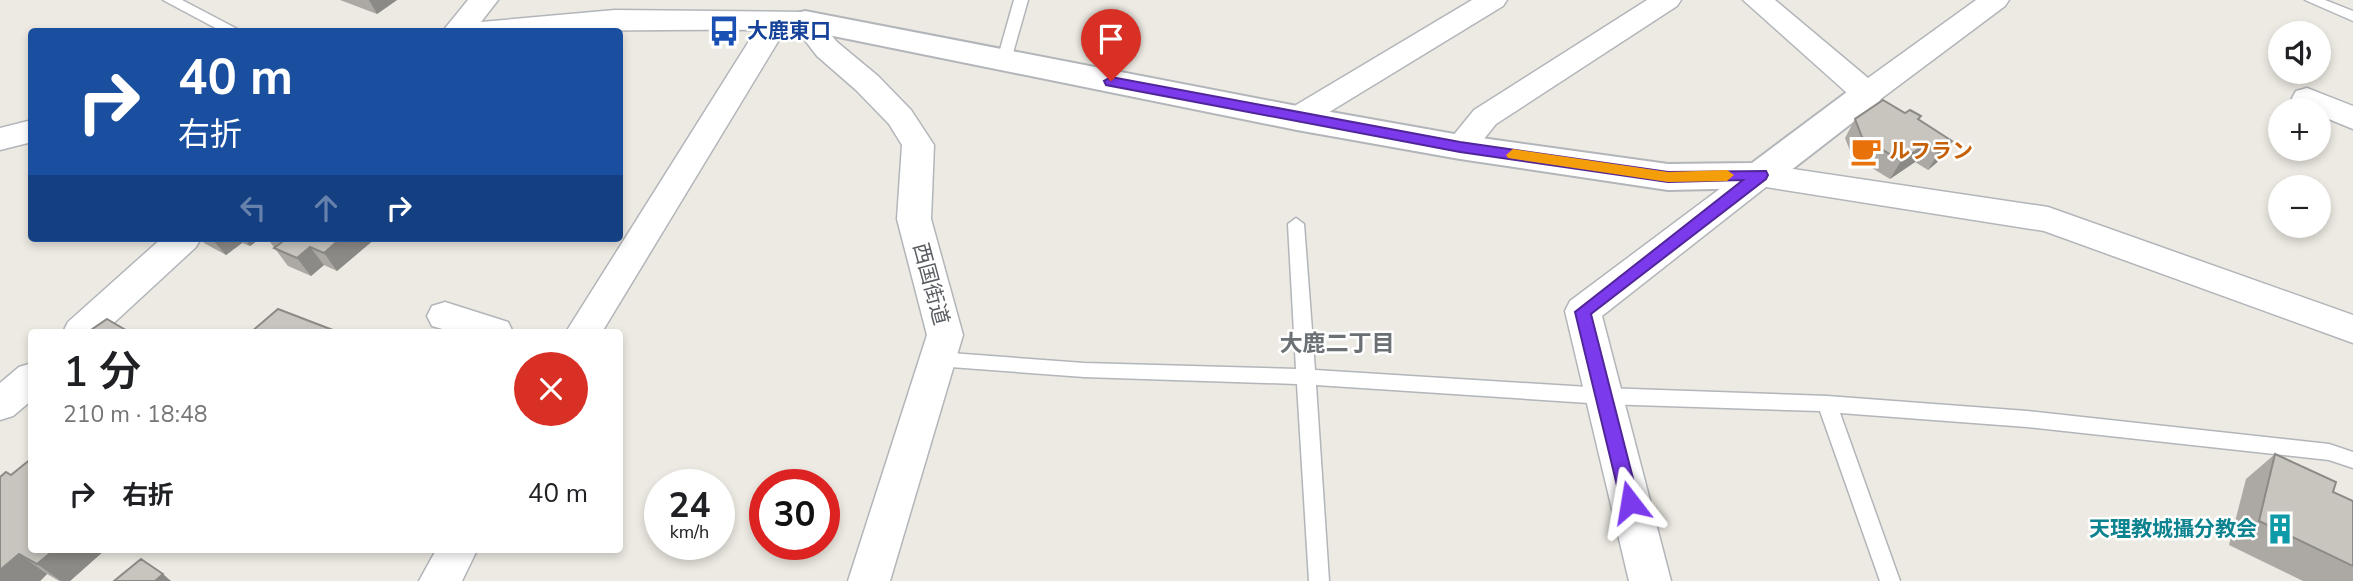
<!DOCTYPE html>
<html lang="ja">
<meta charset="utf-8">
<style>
body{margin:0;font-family:"Nunito Sans","Noto Sans JP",sans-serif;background:#f2f2f2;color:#202124;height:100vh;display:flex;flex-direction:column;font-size:26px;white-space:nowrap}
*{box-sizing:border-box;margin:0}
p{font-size:23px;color:#757577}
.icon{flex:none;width:38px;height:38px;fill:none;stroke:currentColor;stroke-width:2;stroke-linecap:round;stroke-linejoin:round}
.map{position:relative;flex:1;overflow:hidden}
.details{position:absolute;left:28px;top:329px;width:595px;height:224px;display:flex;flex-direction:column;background:#fff;border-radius:7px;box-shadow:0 4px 10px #0003}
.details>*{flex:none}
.top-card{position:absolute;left:28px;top:28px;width:595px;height:214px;border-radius:7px;box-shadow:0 4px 10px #0003;background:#1a4fa0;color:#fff;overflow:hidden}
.controls{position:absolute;left:2268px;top:21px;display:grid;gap:14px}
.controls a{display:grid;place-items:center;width:63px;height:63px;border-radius:50%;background:#fff;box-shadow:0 4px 10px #0003;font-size:35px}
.speed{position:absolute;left:644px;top:469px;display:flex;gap:14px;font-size:35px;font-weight:700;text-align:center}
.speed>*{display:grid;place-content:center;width:91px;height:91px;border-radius:50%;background:#fff;box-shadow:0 4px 10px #0003;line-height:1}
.speed small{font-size:18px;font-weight:400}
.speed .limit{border:10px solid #d22;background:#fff;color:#111}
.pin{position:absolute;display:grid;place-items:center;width:60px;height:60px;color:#fff;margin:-72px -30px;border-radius:50% 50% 50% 0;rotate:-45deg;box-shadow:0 0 7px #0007}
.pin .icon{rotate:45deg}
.me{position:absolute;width:77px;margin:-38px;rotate:346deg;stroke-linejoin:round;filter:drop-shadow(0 0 5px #0008)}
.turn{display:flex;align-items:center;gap:24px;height:147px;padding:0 35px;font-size:32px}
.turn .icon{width:91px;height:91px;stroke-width:2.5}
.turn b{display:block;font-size:49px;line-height:60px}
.lanes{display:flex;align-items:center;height:66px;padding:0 35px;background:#0003;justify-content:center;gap:35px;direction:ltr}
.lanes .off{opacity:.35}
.round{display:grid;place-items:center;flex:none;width:74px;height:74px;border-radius:37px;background:#f2f2f2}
.overview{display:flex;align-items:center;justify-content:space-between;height:119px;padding:0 35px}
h1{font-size:42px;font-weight:600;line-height:52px}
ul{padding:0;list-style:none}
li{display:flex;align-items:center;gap:21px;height:91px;padding:0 35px}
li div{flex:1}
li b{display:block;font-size:26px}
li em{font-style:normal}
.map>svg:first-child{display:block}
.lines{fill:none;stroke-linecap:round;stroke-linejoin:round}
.service-casing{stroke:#b2b5b9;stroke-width:3}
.minor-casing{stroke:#b2b5b9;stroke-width:3}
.tertiary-casing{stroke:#b2b5b9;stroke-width:4}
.service{fill:#fff;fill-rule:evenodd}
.minor{fill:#fff;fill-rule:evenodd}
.tertiary{fill:#fff;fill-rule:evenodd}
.wall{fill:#aca9a4}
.shaded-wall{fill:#8c8a86}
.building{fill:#c8c5bf;stroke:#8c8a86;stroke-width:2}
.route{fill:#7c3aed;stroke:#51269a;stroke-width:2}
.slow{fill:#f59e0b}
.labels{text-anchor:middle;stroke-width:5;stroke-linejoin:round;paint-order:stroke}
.transit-label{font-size:21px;font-weight:bold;fill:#164399;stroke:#fff;text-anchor:start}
.food-label{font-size:21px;font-weight:bold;fill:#c56008;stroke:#fff;text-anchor:start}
.street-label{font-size:21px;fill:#5a5e62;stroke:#fff}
.culture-label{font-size:21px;font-weight:bold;fill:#0d838f;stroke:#fff;text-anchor:end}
.neighbourhood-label{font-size:23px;font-weight:bold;fill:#6b7074;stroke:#fff}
</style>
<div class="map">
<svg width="2353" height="581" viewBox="0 0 2353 581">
<rect width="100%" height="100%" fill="#eceae2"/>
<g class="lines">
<g class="service-casing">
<path id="service" d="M163 0H182L243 32H223Z
M1014 0H1028L1011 60 1004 65 997 60Z
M2305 0H2325L2353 11V21Z
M1296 218 1304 224 1315 370 1604 388 1827 396 2027 411 2329 444 2353 452V468L2329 460 2027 427 1840 413 1900 581H1880L1820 411 1604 404 1316 385 1329 581H1309L1297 384 1084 377 937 366 931 364 928 359 931 354 937 352 1084 363 1296 369 1288 224Z"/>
</g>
<g class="minor-casing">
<path id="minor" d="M468 0H498L481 22 615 10 805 12 815 15 837 42 878 76 911 110 934 145 931 219 963 335 890 581H848L927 335 897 219 902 145 889 124 856 90 817 56 797 30H785L602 332H566L756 30C651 29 547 32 442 32Z
M1472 0H1507L1503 6 1308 125 1297 129 1286 125 1281 118 1286 111Z
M1647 0H1681L1677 6 1496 124 1471 155 1460 158 1449 155 1444 147 1474 110Z
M1743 0H1775L1868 78 1976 0H2009L2005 6 1878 101 1867 104 1856 101Z
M2307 88 2353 106V129L2319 115V110C2307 110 2298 109 2292 98L2296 91Z
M32 120V142L0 150V128Z
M1760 164 2048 207 2353 315V343L2044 231 1766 187 1602 316 1671 581H1629L1565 311 1570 301 1749 167Z
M162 238H201L196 247 104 332H63L68 322Z
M445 302 508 322 513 332H453L432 326 427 316 432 306Z
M32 363V400L13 416 0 420V383L19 367Z
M436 550H477L462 581H419Z"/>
</g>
<g class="tertiary-casing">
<path id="tertiary" d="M805 11 1297 106 1460 135 1668 164 1752 163 1855 86 1867 83 1879 86 1884 94 1879 102 1773 184 1760 188 1668 190 1460 159 1297 130 794 28 789 21 794 14Z"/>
</g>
<use href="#service" class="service"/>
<use href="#minor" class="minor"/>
<use href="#tertiary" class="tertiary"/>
</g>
<path class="wall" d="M340 0H397L377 14Z
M1905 113 1919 120 1952 141 1941 159 1928 170 1915 162 1890 179 1852 156 1845 138 1855 119Z
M200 238H261L250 246 242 243 226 255 204 243Z
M267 238H376L337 271 324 265 311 276 288 266Z
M2275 454 2333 492 2353 501V581H2303L2229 545 2246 479Z
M11 475 32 550H105L70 581H59L47 574 40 581H0Z"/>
<path class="shaded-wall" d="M369 0H397L377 14Z
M1952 141 1941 159 1928 170 1939 152Z
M1926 144 1915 162 1890 179 1901 161Z
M211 238H238L242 243 226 255Z
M244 238H261L250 246Z
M341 238H376L337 271 324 253Z
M310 247 324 265 311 276 297 258Z
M54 550H105L70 581H61L37 564Z
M19 554 47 574 40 581H0V570Z
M163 574 171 581H155Z"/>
<path class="building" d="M1883 100 1905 113 1910 110 1921 116 1918 119 1952 141 1939 152 1926 144 1901 161 1862 137 1855 119Z
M274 238H341L324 253 310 247 297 258 274 248 282 242Z
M278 309 338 332H251Z
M107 319 129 332H88Z
M2275 454 2336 482 2333 492 2353 501V566L2259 521Z
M32 458V550H54L37 564 19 554 0 570V477L6 472 11 475Z
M141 559 163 574 155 581H114Z"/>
<path class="route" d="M1111 77 1460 142 1668 172 1766 171 1768 175 1766 179 1591 314 1639 502 1637 507 1630 509 1624 507 1621 502 1575 312 1743 180 1668 182 1460 152 1106 85 1104 81Z"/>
<path class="slow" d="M1513 149 1668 172 1727 170 1734 175 1727 181 1668 182 1508 158 1506 155Z"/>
<defs>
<g id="bus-bare" transform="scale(2.415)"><path d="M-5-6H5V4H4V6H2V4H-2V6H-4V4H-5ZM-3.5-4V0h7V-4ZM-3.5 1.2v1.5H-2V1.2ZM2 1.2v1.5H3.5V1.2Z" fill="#1a4fb4" stroke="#fff" stroke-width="2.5" paint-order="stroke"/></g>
<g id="cafe-bare" transform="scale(2.415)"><path d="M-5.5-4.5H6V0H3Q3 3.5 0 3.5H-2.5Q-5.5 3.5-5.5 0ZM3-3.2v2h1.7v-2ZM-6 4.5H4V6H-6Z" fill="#e8710a" stroke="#fff" stroke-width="2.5" paint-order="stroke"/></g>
<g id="building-bare" transform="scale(2.415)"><path d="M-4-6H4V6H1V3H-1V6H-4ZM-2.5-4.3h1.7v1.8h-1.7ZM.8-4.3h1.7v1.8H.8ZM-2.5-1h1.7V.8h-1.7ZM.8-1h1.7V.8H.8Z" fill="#0f9aa8" stroke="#fff" stroke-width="2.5" paint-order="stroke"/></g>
</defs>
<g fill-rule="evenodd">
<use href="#bus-bare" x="724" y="31"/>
<use href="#cafe-bare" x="1866" y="151"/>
<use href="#building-bare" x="2280" y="529"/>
</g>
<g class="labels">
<g class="transit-label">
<text x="747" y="38">大鹿東口</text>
</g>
<g class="food-label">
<text x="1889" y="158">ルフラン</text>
</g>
<g class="street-label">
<text transform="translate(931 284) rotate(75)" y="7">西国街道</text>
</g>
<g class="culture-label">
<text x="2257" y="536">天理教城攝分教会</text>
</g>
<g class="neighbourhood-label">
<text x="1337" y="351">大鹿二丁目</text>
</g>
</g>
</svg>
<div class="controls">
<a><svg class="icon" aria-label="sound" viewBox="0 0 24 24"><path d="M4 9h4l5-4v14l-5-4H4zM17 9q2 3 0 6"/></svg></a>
<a>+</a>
<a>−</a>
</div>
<div class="speed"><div>24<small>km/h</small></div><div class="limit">30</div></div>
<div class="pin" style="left:1111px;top:81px;background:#d93025"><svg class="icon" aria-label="arrive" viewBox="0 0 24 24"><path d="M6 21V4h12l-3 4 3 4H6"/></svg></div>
<svg class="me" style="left:1630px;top:502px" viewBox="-20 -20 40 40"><path d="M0-17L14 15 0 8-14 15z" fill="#7c3aed" stroke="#fff" stroke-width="4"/></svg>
<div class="top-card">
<div class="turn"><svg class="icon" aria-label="right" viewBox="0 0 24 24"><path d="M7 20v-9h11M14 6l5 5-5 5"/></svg><div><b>40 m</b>右折</div></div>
<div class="lanes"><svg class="icon off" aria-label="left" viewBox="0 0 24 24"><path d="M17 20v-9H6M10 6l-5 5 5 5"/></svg><svg class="icon off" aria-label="ahead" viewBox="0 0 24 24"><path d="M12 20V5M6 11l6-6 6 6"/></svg><svg class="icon" aria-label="right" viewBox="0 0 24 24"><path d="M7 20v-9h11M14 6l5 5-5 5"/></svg></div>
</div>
<section class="details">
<div class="overview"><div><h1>1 分</h1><p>210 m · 18:48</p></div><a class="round" style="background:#d93025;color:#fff"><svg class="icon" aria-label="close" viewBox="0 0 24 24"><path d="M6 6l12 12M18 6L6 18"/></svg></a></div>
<ul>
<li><svg class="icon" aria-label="right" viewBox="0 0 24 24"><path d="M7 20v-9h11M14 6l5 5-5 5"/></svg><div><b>右折</b></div><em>40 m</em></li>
</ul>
</section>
</div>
